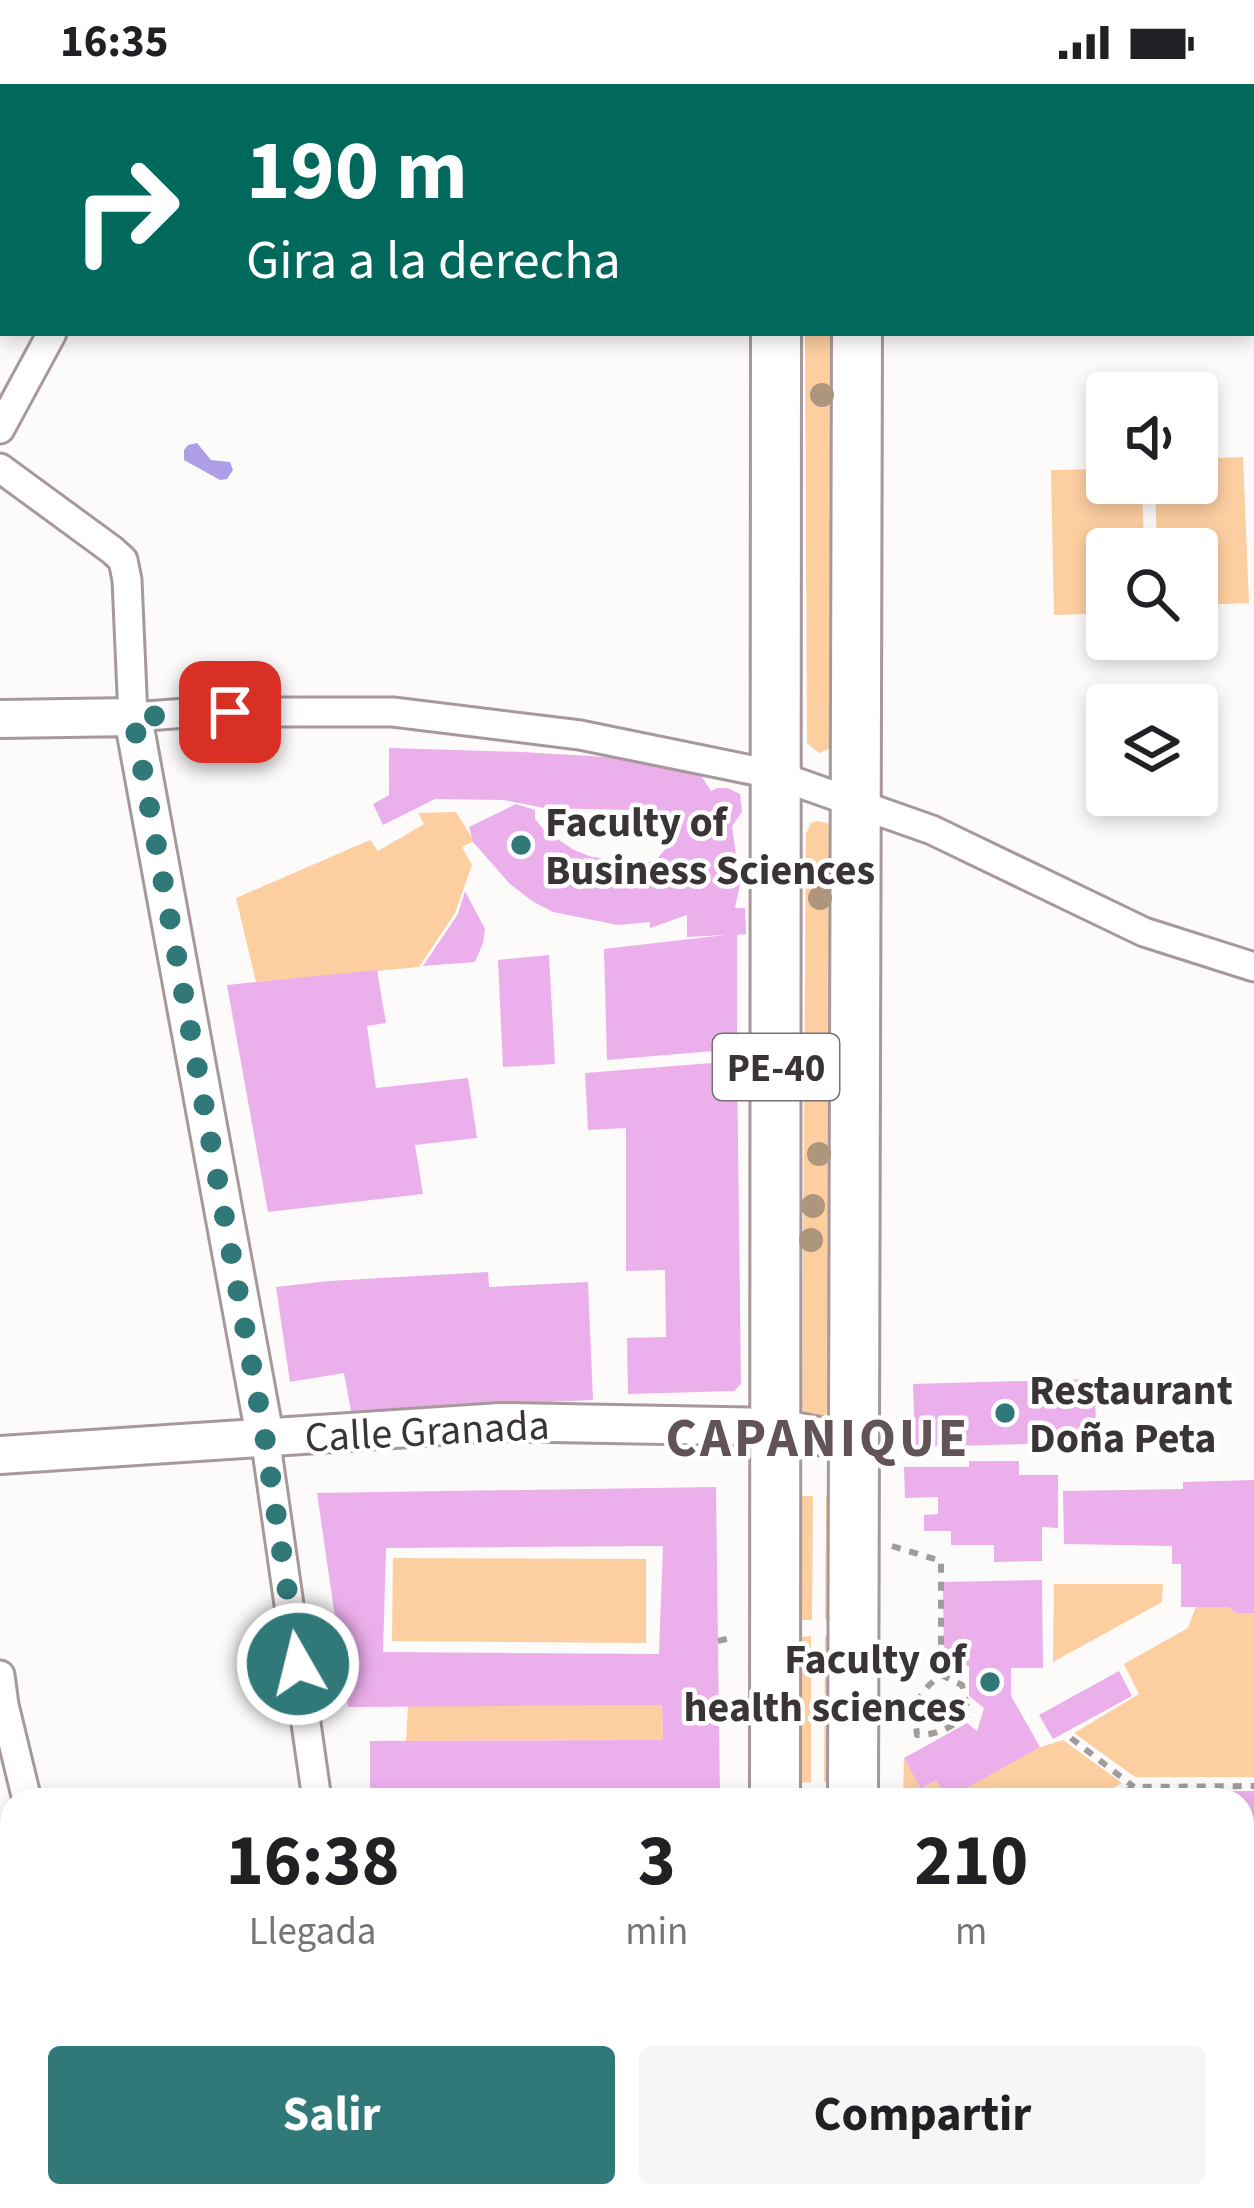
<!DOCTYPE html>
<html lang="es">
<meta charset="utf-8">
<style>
body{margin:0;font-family:"Source Sans 3",sans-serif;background:#f6f6f6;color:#202124;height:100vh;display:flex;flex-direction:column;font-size:45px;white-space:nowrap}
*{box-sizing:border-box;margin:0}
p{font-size:39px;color:#757577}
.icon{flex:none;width:66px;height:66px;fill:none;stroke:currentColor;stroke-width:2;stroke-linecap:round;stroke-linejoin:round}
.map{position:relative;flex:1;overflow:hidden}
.drawer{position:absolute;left:0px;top:1704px;width:1254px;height:420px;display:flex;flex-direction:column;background:#fff;border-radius:36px 36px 0 0;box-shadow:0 6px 18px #0003}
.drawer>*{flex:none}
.hud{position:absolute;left:0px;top:0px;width:1254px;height:252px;box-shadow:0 6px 18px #0003;background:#00695c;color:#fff;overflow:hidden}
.fabs{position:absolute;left:1086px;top:288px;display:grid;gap:24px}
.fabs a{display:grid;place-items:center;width:132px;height:132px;border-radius:12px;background:#fff;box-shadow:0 6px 18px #0003;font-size:60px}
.pin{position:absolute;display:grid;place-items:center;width:102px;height:102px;color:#fff;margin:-51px;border-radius:24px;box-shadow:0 6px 18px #0006}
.me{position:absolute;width:132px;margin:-66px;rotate:352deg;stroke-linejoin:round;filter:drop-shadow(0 0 9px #0008)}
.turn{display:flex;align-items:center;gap:42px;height:252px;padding:0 48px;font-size:54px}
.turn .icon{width:156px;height:156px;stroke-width:2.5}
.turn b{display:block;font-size:84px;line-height:102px}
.eta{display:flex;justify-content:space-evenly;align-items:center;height:204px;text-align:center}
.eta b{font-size:72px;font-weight:700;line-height:84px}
.button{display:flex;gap:24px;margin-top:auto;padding:24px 48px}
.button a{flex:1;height:138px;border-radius:12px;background:#307978;color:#fff;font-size:48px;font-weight:700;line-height:138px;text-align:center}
.button a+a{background:#f6f6f6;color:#202124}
.status{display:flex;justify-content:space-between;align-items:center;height:84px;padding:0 60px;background:#fff;direction:ltr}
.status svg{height:33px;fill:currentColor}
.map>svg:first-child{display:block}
.green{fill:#fdcea0}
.water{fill:#ad9ee7}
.building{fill:#ebafec;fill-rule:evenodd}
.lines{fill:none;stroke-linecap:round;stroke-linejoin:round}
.street-casing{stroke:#a7989c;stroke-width:33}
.secondary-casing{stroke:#a7989c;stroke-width:42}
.highway-casing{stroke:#a7989c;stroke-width:54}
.path{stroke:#a09b9c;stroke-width:6;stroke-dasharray:9 9;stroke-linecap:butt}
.street{stroke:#fff;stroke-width:27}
.secondary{stroke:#fff;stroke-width:36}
.highway{stroke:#fff;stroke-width:48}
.tree{fill:#ae967d}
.route{stroke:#307978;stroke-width:21;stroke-dasharray:0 37.8}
.poi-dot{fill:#307978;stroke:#fff;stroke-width:4.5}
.labels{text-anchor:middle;stroke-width:9;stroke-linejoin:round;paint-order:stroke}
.shield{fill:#fff;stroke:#767172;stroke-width:3}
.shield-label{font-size:39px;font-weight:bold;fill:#3b3436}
.poi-label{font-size:42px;font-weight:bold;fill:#3b3436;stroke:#fff;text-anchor:start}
.street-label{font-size:42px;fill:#3b3436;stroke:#fff}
.district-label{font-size:54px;font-weight:bold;letter-spacing:3px;fill:#615357;stroke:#fff}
</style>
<div class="status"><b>16:35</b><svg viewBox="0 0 49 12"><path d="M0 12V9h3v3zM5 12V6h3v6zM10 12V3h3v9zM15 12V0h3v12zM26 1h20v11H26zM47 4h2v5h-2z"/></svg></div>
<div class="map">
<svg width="1254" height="2124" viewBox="0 0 1254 2124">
<rect width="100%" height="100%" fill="#fdfafa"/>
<path class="green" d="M805 249H840L833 663 819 669 807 659Z
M1243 373 1249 519 1197 521V465H1157L1155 399H1197V375Z
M1107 385V399H1142L1144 465H1107V529L1054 531 1051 386Z
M456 728 474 757 462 763 472 781 455 829 419 883 256 898 236 814 370 756 378 767 424 740 418 729Z
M818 737 827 739 835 749 831 1327 819 1335 809 1333 802 1325 806 750 811 739Z
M837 1410 836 1535H825L826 1411Z
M801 1412H813L812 1536H800Z
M393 1474 646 1475V1559L392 1557Z
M1054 1500H1163L1162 1518 1053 1578Z
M1196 1522 1227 1523 1237 1529H1254V1693H1135L1074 1649 1139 1610 1124 1580 1188 1544Z
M836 1551V1697L824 1698 825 1552Z
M811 1552V1698L799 1699 800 1553Z
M662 1621 663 1656 406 1657 408 1622Z
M1063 1656 1122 1699 1092 1716H903L904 1674 922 1705 936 1696Z
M1242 1797H1254V1932H1242Z"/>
<path class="water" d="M197 359 211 376 230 378 233 386 227 395 220 396 184 376V366L188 361Z"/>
<path class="building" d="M389 664 522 668 658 676 700 690 711 707 717 704H728L740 710 742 728 732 742 740 800 735 824H745L746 850 737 851V965L607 976 604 865 725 851 687 853V831L650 844V838L618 841 553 828 532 817 510 800 473 758 469 743 516 720 535 726V735L544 746 574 766 592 773 645 779 656 776 667 763 668 751 664 742 651 732 631 726 544 724 504 716 435 715 383 741 373 720 389 711Z
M465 807 485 845 483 859 475 878 423 882 458 830Z
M549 871 555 980 503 983 498 876Z
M377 886 386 939 367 942 376 1004 468 994 477 1054 415 1061 423 1110 268 1128 227 901Z
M737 977 741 1300 734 1307 628 1310 627 1254 666 1253 665 1186 626 1187V1044L588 1046 585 989Z
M488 1188 489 1203 588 1198 593 1316 351 1327 344 1289 290 1298 276 1203 329 1197Z
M1095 1295 1096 1358 915 1363 913 1300Z
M969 1377H1019V1391H1058V1444L1042 1443V1477L994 1478V1461H951V1447H924V1431L938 1430V1413L905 1414 904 1383H969Z
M1254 1396V1529H1237L1227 1523H1181V1480H1172V1462L1064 1460 1063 1407 1183 1405V1398Z
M716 1403 720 1716H659V1712L370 1713V1657L663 1656 662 1621 348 1623 317 1409ZM663 1462 659 1570 383 1568 386 1464Z
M1042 1496 1043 1584H1011V1612L1040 1663 947 1715 936 1696 921 1705 904 1674 967 1639 977 1647 984 1624 969 1612V1582H944L943 1498Z
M1119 1587 1132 1612 1053 1655 1039 1631Z
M1254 1707V1769L1249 1764H1242V1716H1121L1136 1708Z
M965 2112H1126V2124H965Z"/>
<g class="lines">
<g class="street-casing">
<path id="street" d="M0 345 52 249
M0 384 112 466 123 476 127 496 133 633 199 628H393L580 651 776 691 932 746 1144 848 1254 883
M265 1353 317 1716
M0 1591 4 1621 27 1716
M0 1817 12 1816
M0 2084 12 2083
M374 2112 375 2124"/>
</g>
<g class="secondary-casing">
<path id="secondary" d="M0 635 133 633 265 1353
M0 1371 501 1338 776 1343 852 1359"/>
</g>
<g class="highway-casing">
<path id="highway" d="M847 0V3
M776 3V0
M775 1716 776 249
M853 1716 857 249
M775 2124V2112
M854 2124V2112"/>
</g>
<path class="path" d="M892 1462 941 1477V1591
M718 1557 734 1553
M941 1591 962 1601 969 1630C951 1643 939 1651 917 1651L914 1621 929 1601Z
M1071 1654 1134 1703
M1110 1716 1134 1703 1254 1702
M1242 2015H1254
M908 2112 909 2124
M1205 2112 1231 2122 1233 2112"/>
<use href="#street" class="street"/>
<use href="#secondary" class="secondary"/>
<use href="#highway" class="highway"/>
</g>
<g class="tree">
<circle cx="822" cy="311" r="12"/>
<circle cx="820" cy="814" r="12"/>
<circle cx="815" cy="963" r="12"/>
<circle cx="819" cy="1070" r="12"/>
<circle cx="813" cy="1122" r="12"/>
<circle cx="811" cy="1156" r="12"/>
</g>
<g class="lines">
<path class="route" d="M230 628 133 633 265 1354 298 1580"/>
</g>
<g class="poi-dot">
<circle cx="521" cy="761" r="12"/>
<circle cx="1005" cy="1329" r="12"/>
<circle cx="990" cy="1598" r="12"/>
</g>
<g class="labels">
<rect class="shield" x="713" y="950" width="126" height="66" rx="9"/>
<g class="shield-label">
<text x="776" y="997">PE-40</text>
</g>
<g class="poi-label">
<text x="545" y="752">Faculty of<tspan x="545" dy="48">Business Sciences</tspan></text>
<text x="1029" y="1320">Restaurant<tspan x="1029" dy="48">Doña Peta</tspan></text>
<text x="966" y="1589" text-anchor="end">Faculty of<tspan x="966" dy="48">health sciences</tspan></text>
</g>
<g class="street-label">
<text transform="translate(427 1346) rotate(-3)" y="15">Calle Granada</text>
</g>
<g class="district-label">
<text x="818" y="1372">CAPANIQUE</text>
</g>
</g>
</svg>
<div class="fabs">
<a><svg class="icon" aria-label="sound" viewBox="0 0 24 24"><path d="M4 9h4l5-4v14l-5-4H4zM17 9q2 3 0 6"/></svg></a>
<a><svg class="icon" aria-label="search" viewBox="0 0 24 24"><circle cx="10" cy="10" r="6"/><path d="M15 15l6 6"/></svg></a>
<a><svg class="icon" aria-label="layers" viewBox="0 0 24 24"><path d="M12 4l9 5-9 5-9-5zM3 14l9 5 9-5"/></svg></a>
</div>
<div class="pin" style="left:230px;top:628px;background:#d93025"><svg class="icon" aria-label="arrive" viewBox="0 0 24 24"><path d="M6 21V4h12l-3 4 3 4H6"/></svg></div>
<svg class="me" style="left:298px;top:1580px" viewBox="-20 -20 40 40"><circle r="17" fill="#307978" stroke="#fff" stroke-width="3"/><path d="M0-11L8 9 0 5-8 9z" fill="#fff"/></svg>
<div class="hud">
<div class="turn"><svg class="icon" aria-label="right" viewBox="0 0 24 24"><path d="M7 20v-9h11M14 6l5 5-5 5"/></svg><div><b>190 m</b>Gira a la derecha</div></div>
</div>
<section class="drawer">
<div class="eta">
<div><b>16:38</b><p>Llegada</p></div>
<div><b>3</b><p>min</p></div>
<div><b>210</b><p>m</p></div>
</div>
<div class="button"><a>Salir</a><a>Compartir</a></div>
</section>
</div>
